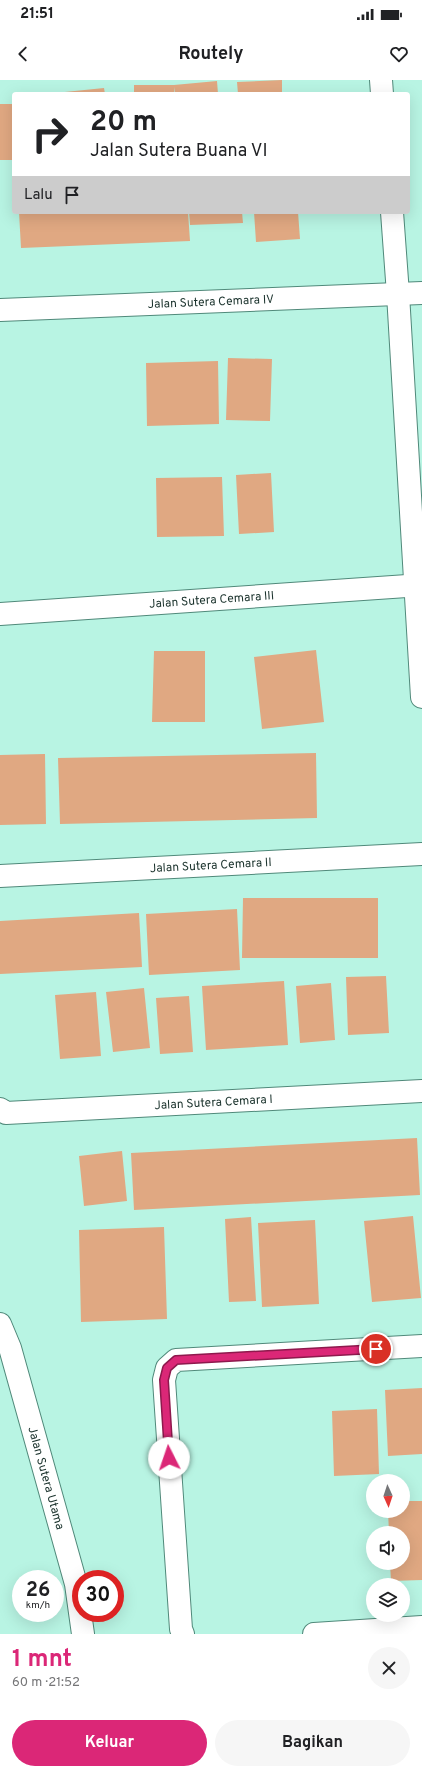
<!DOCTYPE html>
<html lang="id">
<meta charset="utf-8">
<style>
body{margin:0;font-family:Overpass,sans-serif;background:#f6f6f6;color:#202124;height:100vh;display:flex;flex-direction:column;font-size:15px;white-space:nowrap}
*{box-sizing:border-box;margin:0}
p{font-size:13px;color:#757577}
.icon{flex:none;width:22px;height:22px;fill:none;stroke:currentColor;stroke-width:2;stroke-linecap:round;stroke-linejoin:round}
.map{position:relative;height:1554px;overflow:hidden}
.sheet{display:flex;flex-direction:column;background:#fff;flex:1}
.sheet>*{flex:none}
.banner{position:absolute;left:12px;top:12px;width:398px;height:122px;border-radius:4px;box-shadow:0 4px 16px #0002;background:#fff;color:#202124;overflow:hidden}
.needle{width:26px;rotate:177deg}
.tools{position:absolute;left:366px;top:1394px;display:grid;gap:8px}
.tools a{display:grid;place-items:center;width:44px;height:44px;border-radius:50%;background:#fff;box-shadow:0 4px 16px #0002;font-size:20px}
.speed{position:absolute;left:12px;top:1490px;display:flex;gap:8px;font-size:20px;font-weight:700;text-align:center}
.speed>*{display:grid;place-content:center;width:52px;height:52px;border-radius:50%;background:#fff;box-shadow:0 4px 16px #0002;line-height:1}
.speed small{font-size:10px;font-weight:400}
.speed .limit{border:6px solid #d22;background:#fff;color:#111}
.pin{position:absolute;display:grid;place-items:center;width:34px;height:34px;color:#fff;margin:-17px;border:2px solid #fff;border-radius:50%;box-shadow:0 1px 4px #0007}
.me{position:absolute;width:44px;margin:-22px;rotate:356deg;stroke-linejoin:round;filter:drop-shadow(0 0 3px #0008)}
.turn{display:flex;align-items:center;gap:14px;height:84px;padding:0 12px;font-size:18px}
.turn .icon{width:52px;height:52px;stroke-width:2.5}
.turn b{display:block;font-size:28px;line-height:34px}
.then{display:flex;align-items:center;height:38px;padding:0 12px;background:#0003;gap:8px;font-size:15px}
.round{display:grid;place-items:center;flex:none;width:42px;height:42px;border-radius:21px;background:#f6f6f6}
.overview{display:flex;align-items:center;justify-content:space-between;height:68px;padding:0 12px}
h1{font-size:24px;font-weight:700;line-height:30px;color:#db2777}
.primary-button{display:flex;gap:8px;margin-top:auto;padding:8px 12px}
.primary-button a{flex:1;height:46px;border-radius:24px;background:#db2777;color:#fff;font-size:16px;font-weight:700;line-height:46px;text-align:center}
.primary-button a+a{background:#f6f6f6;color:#202124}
.status{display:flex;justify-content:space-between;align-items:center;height:28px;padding:0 20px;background:#fff;direction:ltr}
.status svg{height:11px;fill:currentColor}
header{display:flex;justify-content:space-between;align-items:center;height:52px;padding:0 12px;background:#fff;font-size:18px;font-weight:700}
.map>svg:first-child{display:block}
.building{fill:#e0a882}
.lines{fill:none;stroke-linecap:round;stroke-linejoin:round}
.minor-casing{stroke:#50897a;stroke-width:24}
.minor{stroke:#fff;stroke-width:22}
.route-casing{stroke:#8e194d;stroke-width:10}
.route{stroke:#db2777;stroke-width:7}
.labels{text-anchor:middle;stroke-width:3.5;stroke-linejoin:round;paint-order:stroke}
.street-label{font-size:12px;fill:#19312b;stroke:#fff}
</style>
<div class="status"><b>21:51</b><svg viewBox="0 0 49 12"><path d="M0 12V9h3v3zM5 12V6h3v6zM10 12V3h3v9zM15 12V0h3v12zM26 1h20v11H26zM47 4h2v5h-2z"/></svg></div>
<header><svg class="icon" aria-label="back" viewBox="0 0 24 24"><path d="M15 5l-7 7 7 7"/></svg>Routely<svg class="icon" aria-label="heart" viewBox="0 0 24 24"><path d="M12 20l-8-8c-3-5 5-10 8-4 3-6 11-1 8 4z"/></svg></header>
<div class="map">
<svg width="422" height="1554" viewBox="0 0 422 1554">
<rect width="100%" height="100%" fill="#b8f4e3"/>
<path class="building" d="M282 0V14H238L237 2Z
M217 1 218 14H175L174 7V14H134V5H174Z
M104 8 105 14H55V13Z
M0 24H14V80H0Z
M19 132H188L190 161 21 168Z
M189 132H242L243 143 190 145Z
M254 132H298L300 159 256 162Z
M228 278 272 279 270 341 226 340Z
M218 281 219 344 147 346 146 283Z
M271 393 274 452 239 454 236 395Z
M222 397 224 456 157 457 156 398Z
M316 570 324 642 262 649 254 577Z
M154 571H205V642H152Z
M316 673 317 738 60 744 58 678Z
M45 674 46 744 0 745V675Z
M243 818H378V878H242Z
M237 829 240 890 149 895 146 834Z
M139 833 142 887 0 894V841Z
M386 896 389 953 348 955 346 897Z
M284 901 288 965 206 970 202 906Z
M331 903 335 960 300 963 296 906Z
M144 908 150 968 113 972 106 912Z
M96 912 101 976 60 979 55 915Z
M189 916 193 972 160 974 156 918Z
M417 1058 420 1115 134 1130 131 1073Z
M122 1071 127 1121 84 1126 79 1076Z
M413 1136 421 1218 372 1222 364 1141Z
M251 1137 256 1221 229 1222 225 1139Z
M315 1140 319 1224 262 1227 258 1143Z
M164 1147 167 1239 81 1242 79 1150Z
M422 1308V1374L388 1376 385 1310Z
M377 1329 379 1394 334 1396 332 1331Z
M403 1421H422V1500L391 1501 390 1483H403V1453H389L388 1431H403Z"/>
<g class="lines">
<g class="minor-casing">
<g id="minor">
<path d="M381 0 382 14"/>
<path d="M392 132 398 214 422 617"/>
<path id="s1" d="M0 230 422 213"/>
<path id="s2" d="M0 534 422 505"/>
<path id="s3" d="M0 796 422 774"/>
<path id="s4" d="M0 1029 6 1033 422 1011"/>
<path id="s5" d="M0 1244 10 1268 76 1504 83 1554"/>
<path d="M183 1554 181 1549 164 1300 167 1288 176 1280 422 1266"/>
<path d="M314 1554 422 1547"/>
</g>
</g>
<use href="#minor" class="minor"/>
</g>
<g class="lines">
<g class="route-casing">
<path id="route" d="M169 1378 164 1300 167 1288 176 1280 376 1269"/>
</g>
<use href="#route" class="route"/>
</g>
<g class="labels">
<g class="street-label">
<text dy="4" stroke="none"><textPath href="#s1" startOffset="211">Jalan Sutera Cemara IV</textPath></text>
<text dy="4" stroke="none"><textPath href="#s2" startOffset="212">Jalan Sutera Cemara III</textPath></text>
<text dy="4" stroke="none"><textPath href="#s3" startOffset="211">Jalan Sutera Cemara II</textPath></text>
<text dy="4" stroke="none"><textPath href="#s4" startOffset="215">Jalan Sutera Cemara I</textPath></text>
<text dy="4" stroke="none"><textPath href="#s5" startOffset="161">Jalan Sutera Utama</textPath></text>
</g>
</g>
</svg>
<div class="tools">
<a><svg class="needle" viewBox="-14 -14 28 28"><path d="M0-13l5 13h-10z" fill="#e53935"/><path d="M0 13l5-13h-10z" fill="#757577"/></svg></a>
<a><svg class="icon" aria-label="sound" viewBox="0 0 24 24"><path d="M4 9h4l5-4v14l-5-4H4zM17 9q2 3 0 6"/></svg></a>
<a><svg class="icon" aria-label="layers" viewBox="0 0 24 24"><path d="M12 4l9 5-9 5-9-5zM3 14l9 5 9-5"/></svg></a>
</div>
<div class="speed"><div>26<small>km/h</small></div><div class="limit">30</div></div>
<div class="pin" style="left:376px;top:1269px;background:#d93025"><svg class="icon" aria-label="arrive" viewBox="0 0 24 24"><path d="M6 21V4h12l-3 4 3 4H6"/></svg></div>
<svg class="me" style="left:169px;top:1378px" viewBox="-20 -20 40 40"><circle r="19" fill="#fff"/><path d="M0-13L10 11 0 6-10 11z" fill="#db2777"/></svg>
<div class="banner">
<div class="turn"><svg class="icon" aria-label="right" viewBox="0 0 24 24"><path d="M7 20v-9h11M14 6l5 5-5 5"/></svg><div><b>20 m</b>Jalan Sutera Buana VI</div></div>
<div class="then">Lalu<svg class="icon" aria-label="arrive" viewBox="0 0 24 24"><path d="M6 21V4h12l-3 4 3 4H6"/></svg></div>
</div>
</div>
<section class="sheet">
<div class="overview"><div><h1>1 mnt</h1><p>60 m · 21:52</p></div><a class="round"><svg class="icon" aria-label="close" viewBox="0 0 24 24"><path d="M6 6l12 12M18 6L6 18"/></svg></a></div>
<div class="primary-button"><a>Keluar</a><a>Bagikan</a></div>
</section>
